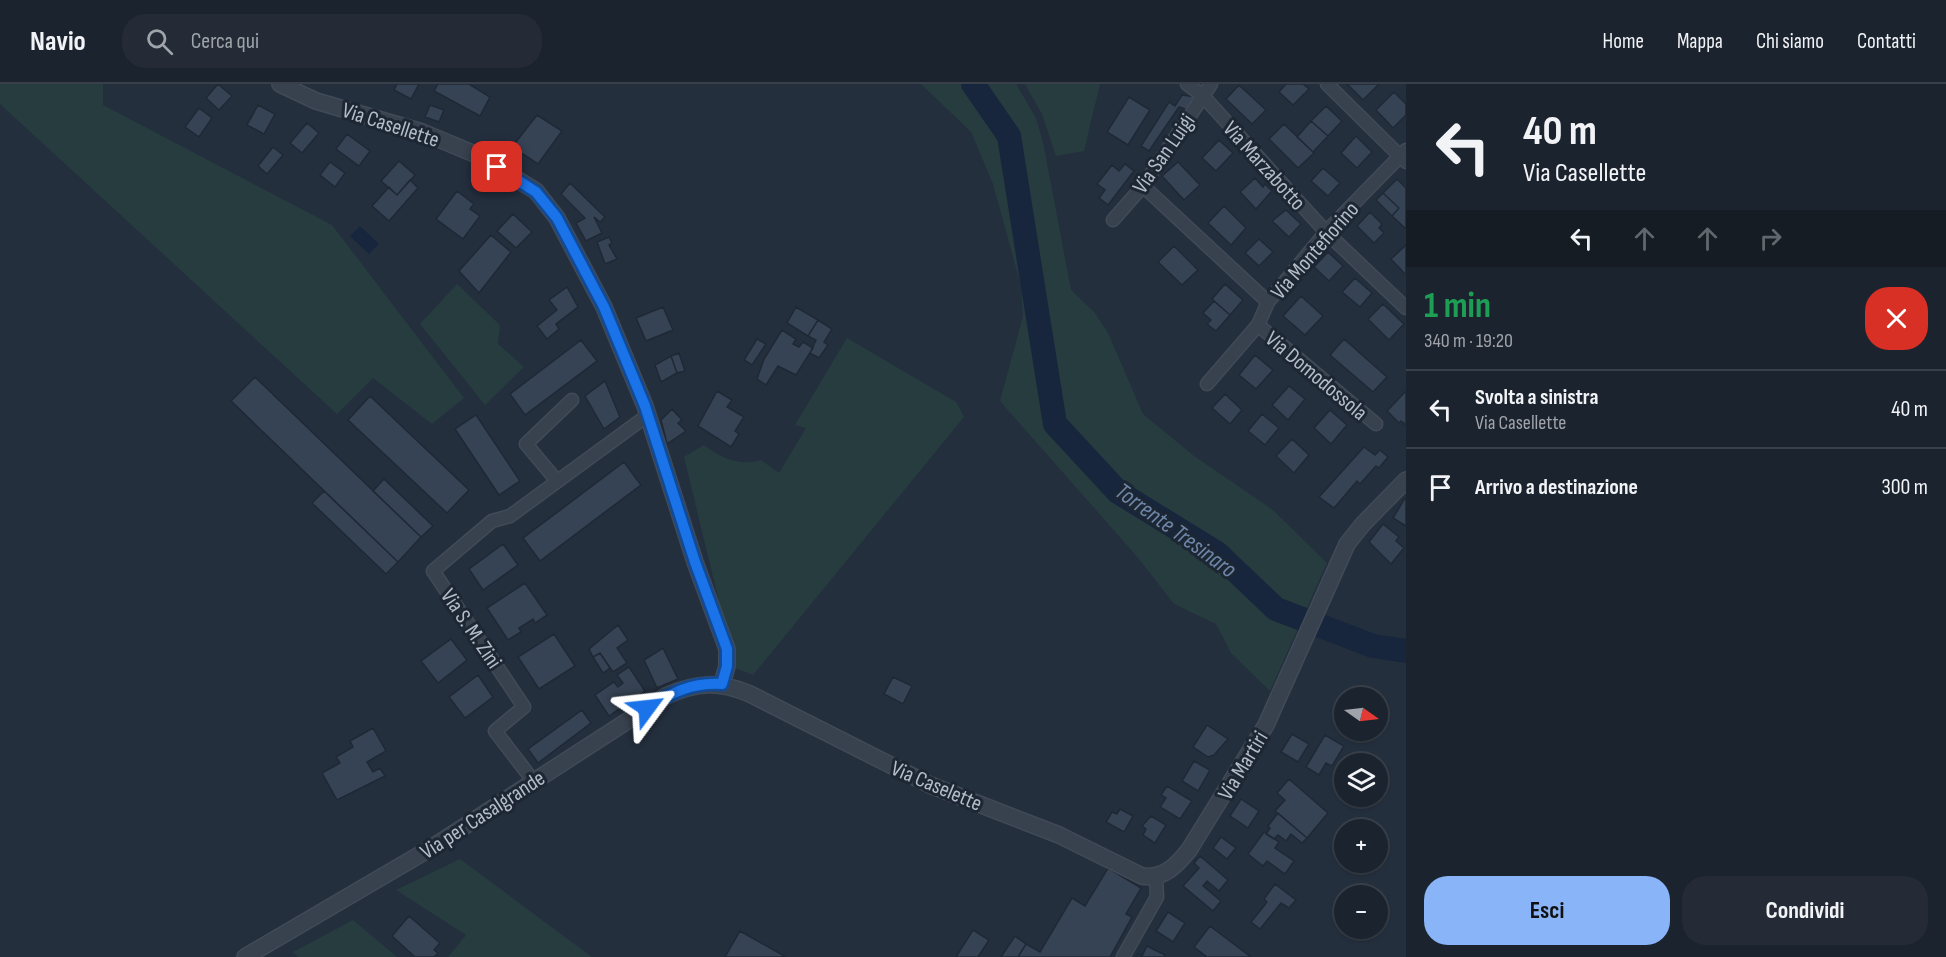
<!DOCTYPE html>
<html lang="it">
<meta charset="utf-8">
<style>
body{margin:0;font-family:"Sofia Sans Condensed",sans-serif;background:#242b36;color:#f1f3f6;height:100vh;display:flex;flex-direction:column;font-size:22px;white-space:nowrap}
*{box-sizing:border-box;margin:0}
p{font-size:20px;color:#a0a4aa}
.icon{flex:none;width:33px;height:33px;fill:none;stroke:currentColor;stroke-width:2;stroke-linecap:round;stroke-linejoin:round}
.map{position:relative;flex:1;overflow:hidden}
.sheet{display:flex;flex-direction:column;background:#1b232e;width:540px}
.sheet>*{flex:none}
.guide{background:#1b232e;color:#f1f3f6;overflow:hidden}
.needle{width:39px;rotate:104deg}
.controls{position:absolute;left:1334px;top:603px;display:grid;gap:12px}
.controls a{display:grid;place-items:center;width:54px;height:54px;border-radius:50%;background:#1b232e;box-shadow:0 2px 4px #0004,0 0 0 2px #39404a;font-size:30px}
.pin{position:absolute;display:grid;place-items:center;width:51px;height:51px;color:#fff;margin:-26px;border-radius:12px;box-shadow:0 3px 9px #0006}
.me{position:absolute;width:66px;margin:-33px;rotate:60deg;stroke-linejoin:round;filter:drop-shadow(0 0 4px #0008)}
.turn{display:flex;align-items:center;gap:21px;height:126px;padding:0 18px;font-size:27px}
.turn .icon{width:78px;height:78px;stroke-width:2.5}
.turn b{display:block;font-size:42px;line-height:51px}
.lanes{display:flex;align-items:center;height:57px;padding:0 18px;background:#0003;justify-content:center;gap:30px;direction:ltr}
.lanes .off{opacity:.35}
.round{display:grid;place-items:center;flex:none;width:63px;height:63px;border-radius:24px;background:#242b36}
.headline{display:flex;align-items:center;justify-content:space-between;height:102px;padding:0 18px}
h1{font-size:36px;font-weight:700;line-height:45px;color:#1e9e55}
.action{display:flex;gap:12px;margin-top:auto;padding:12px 18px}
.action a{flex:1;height:69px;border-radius:24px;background:#8ab4f8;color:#111;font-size:24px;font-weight:700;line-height:69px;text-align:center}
.action a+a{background:#242b36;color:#f1f3f6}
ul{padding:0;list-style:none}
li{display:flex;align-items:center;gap:18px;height:78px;padding:0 18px;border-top:2px solid #39404a}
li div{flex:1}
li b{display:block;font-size:22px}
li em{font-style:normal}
header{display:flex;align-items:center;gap:36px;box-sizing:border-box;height:84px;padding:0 30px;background:#1b232e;border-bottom:2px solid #39404a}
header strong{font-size:28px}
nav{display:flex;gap:33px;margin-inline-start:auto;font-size:21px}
.search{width:420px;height:54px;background:#242b36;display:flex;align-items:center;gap:15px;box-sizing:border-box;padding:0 21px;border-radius:24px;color:#a0a4aa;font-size:22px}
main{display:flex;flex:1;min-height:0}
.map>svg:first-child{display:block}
.green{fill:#263c3f}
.water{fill:#17263c}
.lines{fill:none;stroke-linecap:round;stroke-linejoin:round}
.river{stroke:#17263c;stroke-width:24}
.building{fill:#364354;stroke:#1f2835;stroke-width:1.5}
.minor-casing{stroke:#414a57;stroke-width:15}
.tertiary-casing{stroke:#414a57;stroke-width:18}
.minor{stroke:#38414e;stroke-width:12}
.tertiary{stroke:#38414e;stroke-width:15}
.route-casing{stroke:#114b97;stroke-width:15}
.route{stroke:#1a73e8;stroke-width:10}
.labels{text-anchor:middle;stroke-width:6;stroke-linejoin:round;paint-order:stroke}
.street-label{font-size:22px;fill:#b4bcc9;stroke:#1d2633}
.water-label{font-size:24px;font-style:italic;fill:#6d86a8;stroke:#1d2633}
</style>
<header>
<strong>Navio</strong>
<div class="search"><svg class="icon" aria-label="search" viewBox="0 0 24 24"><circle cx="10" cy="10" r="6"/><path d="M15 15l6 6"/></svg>Cerca qui</div>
<nav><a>Home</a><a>Mappa</a><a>Chi siamo</a><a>Contatti</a></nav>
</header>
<main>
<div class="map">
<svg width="1406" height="873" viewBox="0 0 1406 873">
<rect width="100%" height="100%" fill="#242f3e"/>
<path class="green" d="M0 0H103V21L332 141 464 314 432 340 373 294 337 330 0 20Z
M921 0H1016L1036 34 1043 58 1071 206 1095 229 1108 249 1143 330 1194 372 1273 426 1327 479 1270 607 1231 569 1216 540 1174 520 1139 475 1000 317 1023 232 1021 202 993 100 971 48Z
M1025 0H1100L1084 67 1056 72 1042 30Z
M457 200 500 241 498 260 524 283 485 321 420 240Z
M847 254 956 318 964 333 753 591 735 584 684 373 704 361C723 375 738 382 761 376L779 389 806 344 795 341Z
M460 775 592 873H448L466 851 396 806Z
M353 836 397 873H298L293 868Z"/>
<path class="water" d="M360 142 379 160 369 170 350 152Z"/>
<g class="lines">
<path class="river" d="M973 0 1009 52 1055 340 1118 408 1217 469 1276 525 1373 562 1406 567"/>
</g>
<path class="building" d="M218 0 232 12 219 26 206 14Z
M397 0H419L411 15 394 6Z
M438 0H469L490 13 480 32 434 7Z
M1286 0H1303L1309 5 1293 21 1279 8Z
M1347 0H1379L1363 16Z
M1239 1 1266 26 1252 40 1226 15Z
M1394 8 1406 20V31L1393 44 1376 26Z
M1182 11 1196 13 1188 26 1179 23 1149 67 1141 62 1169 18 1175 22Z
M1129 13 1150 26 1128 61 1107 48Z
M258 21 275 30 264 50 247 41Z
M430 21 444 26 439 38 425 33Z
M1326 22 1342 37 1328 52 1311 37Z
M199 24 212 34 199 53 185 43Z
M537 31 562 47 538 80 512 63Z
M1311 37 1328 52 1313 68 1297 53Z
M307 39 319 49 302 69 290 59Z
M1284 40 1314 69 1298 84 1269 55Z
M347 50 370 67 359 82 336 65Z
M1356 52 1372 68 1357 84 1341 69Z
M1219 56 1233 69 1216 87 1202 74Z
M273 63 283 71 267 90 258 82Z
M399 77 415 91 397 111 381 97Z
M330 78 345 89 335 103 320 91Z
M1178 78 1200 101 1184 116 1162 92Z
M1125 80 1134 87 1108 121 1099 114 1105 106 1097 100 1112 81 1119 87Z
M1323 84 1340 99 1328 112 1311 97Z
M1255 94 1263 103 1265 100 1272 107 1256 125 1240 108Z
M1397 95 1406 104V145L1392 132 1399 124 1383 109Z
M410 96 418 104 389 137 372 122 389 103 397 111Z
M570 99 605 133 600 138 594 133 602 149 586 157 576 139 585 134 561 110Z
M457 107 474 120 470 125 480 132 463 155 436 135Z
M1383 109 1399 124 1392 132 1376 116Z
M1224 122 1246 144 1231 161 1208 139Z
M1286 126 1301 140 1289 153 1272 137Z
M1370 128 1382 140 1379 144 1384 149 1374 159 1357 142Z
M513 130 532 148 516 164 497 147Z
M491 151 511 168 479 209 459 187Z
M609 153 612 159 609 161 617 175 605 180 597 158Z
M1259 155 1273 168 1259 182 1245 169Z
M1406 161V189L1405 190 1391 175Z
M1174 162 1198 186 1182 201 1158 178Z
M1328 168 1343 182 1329 197 1314 183Z
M1355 194 1372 209 1360 223 1342 208Z
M1225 200 1243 216 1230 231 1212 215Z
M567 203 578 223 556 240 559 245 547 255 537 242 557 226 549 216Z
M1301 212 1323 232 1305 251 1283 232Z
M1214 217 1230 231 1216 247 1207 240 1211 236 1203 229Z
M1383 220 1404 240 1389 256 1368 235Z
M663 223 673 246 646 257 636 234Z
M796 223 818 236 808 252 787 239Z
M818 236 832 245 824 258 828 261 819 274 810 269 816 256 808 252Z
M782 246 796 255 793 260 799 263 803 258 813 264 796 291 778 282 766 301 757 295 764 275Z
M757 255 766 260 752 281 744 276Z
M1344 255 1387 293 1373 308 1330 271Z
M581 256 597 277 525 331 510 310Z
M679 269 685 287 677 289 671 272Z
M1255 271 1273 286 1256 305 1239 291Z
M671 272 677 289 661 298 655 281Z
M255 293 421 453 398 478 231 317Z
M605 297 620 333 604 345 585 312Z
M1289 302 1305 315 1288 336 1272 321Z
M717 307 732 316 727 323 744 333 735 347 739 350 731 363 698 342Z
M1406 307V341L1401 337 1399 339 1387 327Z
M1225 310 1242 326 1230 340 1212 324Z
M370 312 469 406 447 429 348 336Z
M672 325 682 336 678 339 686 347 667 360 661 336Z
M1330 326 1347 341 1331 360 1314 344Z
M1262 330 1279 344 1265 361 1248 347Z
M476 331 520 397 499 411 455 345Z
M1292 355 1309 371 1294 389 1276 372Z
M1364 363 1375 371 1380 366 1388 373 1379 384 1376 382 1360 400 1357 397 1334 424 1319 413Z
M624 378 641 401 540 477 523 454Z
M384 395 433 442 421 453 373 407Z
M324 407 398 478 386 490 312 419Z
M1405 414 1406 415V442L1393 434Z
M1383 440 1399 453 1396 457 1404 464 1391 480 1369 458Z
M503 460 518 481 483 506 469 485Z
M525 499 547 531 535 539 533 535 519 544 521 548 508 556 487 524Z
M618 541 628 556 617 564 627 579 613 588 600 569 593 573 589 565Z
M554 550 575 582 539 605 518 573Z
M451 555 467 576 438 599 421 577Z
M663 564 678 595 657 604 644 576Z
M600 569 610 584 603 589 593 573Z
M629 583 645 607 609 632 595 611 614 598 618 603 623 599 617 591Z
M478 591 493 613 465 634 449 613Z
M893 593 912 602 903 620 884 610Z
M582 626 591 639 538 679 528 665Z
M1207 641 1228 655 1214 671 1208 673 1193 663Z
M373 644 386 667 367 678 373 688 380 684 385 692 337 716 322 689 340 679 336 673 353 663 350 657Z
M1292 650 1309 660 1298 678 1281 668Z
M1325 651 1344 662 1332 682 1326 679 1319 691 1306 683Z
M1194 677 1210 686 1198 707 1182 697Z
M1289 695 1328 729 1307 754 1275 727 1285 716 1277 709Z
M1167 702 1192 717 1180 735 1160 723 1166 714 1161 711Z
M1241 715 1259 727 1248 744 1230 732Z
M1120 725 1133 732 1124 748 1106 738 1112 728 1117 730Z
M1278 729 1307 754 1302 759 1291 750 1286 757 1278 751 1274 755 1266 750 1270 744 1268 742Z
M1151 732 1166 741 1155 759 1143 751 1146 745 1142 742Z
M1264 748 1279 758 1275 764 1294 777 1285 790 1267 777 1263 782 1248 770Z
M1221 753 1236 764 1227 775 1213 764Z
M1200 772 1228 796 1219 807 1207 797 1203 802 1221 817 1213 827 1183 802 1199 784 1194 779Z
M1108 784 1141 804 1126 830 1132 833 1110 873H1018L1026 860 1040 868 1072 814 1085 822Z
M1275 800 1296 816 1289 824 1281 819 1260 845 1251 838 1267 818 1264 815Z
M1168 828 1185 839 1173 858 1156 847Z
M409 832 440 859 434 866 438 869 434 873H415L392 852Z
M1210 842 1251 873H1207L1194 863Z
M973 846 989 856 978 873H956Z
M740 847 786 873H725Z
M1015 852 1026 860 1018 873H1001Z
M1147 862 1165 871 1164 873H1136L1138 870 1142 872Z"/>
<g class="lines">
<g class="minor-casing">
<path id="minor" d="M1187 0 1203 12 1326 148 1406 224
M1327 0 1406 78
M1143 102 1268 218
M1113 136 1143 102 1211 0
M1258 241 1376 340
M1207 300 1258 241 1268 218 1326 148 1406 66
M557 397 526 360 572 316
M528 690 495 647 524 623 433 487 492 437 510 432 648 331
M1123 873 1157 813 1156 793"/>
</g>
<g class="tertiary-casing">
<path id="tertiary" d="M280 0 316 17 422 48 477 71 536 107 557 134 604 223 645 322 695 478 727 565V582L722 600
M245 873 431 764 666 612C697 598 719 597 750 610L930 701 1059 751 1142 792C1164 795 1176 782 1189 766L1266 641 1347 460 1363 440 1406 396"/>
</g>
<use href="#minor" class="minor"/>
<use href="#tertiary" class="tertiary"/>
</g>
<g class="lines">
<g class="route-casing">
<path id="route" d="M497 83 536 108 557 134 604 223 645 322 695 478 727 565V582L722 600C692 598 671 609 647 624"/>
</g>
<use href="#route" class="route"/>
</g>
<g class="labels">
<g class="street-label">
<text transform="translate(391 40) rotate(18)" y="8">Via Casellette</text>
<text transform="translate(1163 69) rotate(-55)" y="8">Via San Luigi</text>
<text transform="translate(1265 81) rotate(48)" y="8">Via Marzabotto</text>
<text transform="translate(1314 166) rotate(-49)" y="8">Via Montefiorino</text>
<text transform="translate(1317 291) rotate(40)" y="8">Via Domodossola</text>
<text transform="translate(472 544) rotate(56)" y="8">Via S. M. Zini</text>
<text transform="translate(1242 681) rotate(-59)" y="8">Via Martiri</text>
<text transform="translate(937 701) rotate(23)" y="8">Via Caselette</text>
<text transform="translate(482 730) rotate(-33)" y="8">Via per Casalgrande</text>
</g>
<g class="water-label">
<text transform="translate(1176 446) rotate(36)" y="8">Torrente Tresinaro</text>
</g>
</g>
</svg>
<div class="controls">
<a><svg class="needle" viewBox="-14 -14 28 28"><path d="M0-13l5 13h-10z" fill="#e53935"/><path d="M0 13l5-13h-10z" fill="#a0a4aa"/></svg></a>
<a><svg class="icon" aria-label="layers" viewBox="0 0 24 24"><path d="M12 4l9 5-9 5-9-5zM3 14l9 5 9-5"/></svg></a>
<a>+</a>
<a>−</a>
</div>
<div class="pin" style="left:497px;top:83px;background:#d93025"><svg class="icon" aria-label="arrive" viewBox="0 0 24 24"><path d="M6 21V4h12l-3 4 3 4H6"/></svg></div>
<svg class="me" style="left:647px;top:624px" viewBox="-20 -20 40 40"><path d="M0-17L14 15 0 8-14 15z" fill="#1a73e8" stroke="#fff" stroke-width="4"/></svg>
</div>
<section class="sheet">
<div class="guide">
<div class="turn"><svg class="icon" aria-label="left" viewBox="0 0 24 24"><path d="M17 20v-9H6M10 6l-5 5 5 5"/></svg><div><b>40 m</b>Via Casellette</div></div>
<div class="lanes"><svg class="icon" aria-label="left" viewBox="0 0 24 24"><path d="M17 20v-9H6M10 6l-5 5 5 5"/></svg><svg class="icon off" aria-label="ahead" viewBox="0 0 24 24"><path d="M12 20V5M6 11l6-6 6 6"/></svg><svg class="icon off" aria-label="ahead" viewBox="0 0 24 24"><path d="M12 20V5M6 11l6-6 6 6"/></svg><svg class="icon off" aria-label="right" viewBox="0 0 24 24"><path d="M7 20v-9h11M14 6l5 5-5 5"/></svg></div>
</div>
<div class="headline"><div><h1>1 min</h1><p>340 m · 19:20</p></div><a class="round" style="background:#d93025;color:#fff"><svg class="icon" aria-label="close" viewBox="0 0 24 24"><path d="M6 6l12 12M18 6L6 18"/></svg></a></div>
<ul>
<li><svg class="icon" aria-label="left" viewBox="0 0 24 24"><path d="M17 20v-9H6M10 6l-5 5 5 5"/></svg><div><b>Svolta a sinistra</b><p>Via Casellette</p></div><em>40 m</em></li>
<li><svg class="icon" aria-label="arrive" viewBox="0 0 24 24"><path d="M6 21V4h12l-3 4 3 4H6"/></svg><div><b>Arrivo a destinazione</b></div><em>300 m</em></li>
</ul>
<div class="action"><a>Esci</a><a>Condividi</a></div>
</section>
</main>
